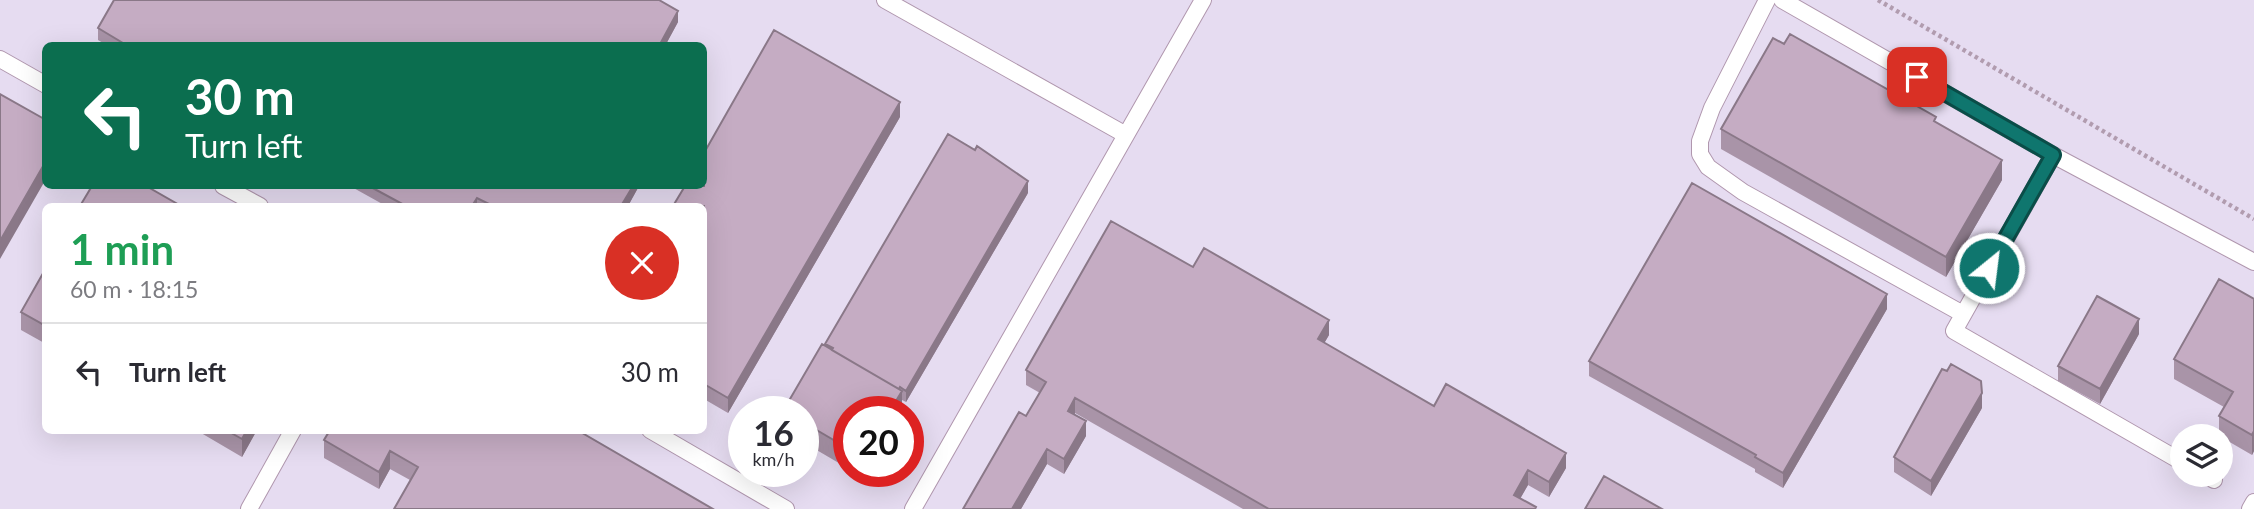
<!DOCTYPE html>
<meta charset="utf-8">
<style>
body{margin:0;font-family:Lato,sans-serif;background:#f2f2f3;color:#2b2b33;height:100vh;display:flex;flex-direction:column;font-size:26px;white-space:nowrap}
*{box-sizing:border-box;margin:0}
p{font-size:23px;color:#7c7c81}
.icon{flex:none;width:38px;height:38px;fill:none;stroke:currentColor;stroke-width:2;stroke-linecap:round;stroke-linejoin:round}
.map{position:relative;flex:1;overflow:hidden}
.sheet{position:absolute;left:42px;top:203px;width:665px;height:231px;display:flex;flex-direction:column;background:#fff;border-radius:10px;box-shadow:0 7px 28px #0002}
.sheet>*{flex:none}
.top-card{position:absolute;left:42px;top:42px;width:665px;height:147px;border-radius:10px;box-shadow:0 7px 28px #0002;background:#0b6e4f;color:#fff;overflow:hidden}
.controls{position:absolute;left:2170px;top:424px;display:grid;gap:14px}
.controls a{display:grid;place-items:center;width:63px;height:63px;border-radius:50%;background:#fff;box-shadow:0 7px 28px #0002;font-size:35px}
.speed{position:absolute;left:728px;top:396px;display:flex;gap:14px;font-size:35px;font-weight:700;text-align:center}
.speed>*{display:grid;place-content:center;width:91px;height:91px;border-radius:50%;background:#fff;box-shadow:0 7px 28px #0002;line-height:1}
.speed small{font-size:18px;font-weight:400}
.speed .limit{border:10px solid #d22;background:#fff;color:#111}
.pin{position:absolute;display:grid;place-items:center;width:60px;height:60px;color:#fff;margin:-30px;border-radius:14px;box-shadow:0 4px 10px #0006}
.me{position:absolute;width:77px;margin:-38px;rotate:29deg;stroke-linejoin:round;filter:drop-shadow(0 0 5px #0008)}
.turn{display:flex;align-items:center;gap:24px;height:147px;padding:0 28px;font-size:32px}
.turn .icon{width:91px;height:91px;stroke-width:2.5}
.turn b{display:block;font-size:49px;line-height:60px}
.round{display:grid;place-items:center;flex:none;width:74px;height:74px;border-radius:37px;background:#f2f2f3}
.headline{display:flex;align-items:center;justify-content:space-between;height:119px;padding:0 28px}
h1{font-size:42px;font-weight:700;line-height:52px;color:#1e9e55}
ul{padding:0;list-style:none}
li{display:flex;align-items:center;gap:21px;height:98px;padding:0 28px;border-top:2px solid #e1e1e2}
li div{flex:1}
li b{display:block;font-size:26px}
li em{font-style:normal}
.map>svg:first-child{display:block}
.industrial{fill:#e6dcf1;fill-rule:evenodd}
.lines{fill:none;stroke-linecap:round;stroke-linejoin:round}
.service-casing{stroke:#b097ae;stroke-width:18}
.path{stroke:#b19caf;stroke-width:4.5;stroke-dasharray:3.5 3.5;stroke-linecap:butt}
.service{stroke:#fff;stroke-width:16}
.wall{fill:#a994a8}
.shaded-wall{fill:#8a7888}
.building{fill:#c5acc3;stroke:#8a7888;stroke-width:2}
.route-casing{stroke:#0a4d48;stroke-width:18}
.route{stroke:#0f766e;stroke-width:12}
</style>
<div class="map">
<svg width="2254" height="509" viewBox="0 0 2254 509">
<rect width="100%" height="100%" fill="#fbe1f9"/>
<path class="industrial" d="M0 0H2254V509H0ZM46 46H704V186H46ZM46 206H704V430H46ZM744 411H803V471H744ZM849 411H908V471H849ZM2182 436H2221V474H2182Z"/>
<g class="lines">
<g class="service-casing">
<path id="service" d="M885 0 1126 135
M1767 0 1712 108 1700 141V154L1708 167 1743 192 1963 314
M1782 0 2053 155 2254 262
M0 59 46 85
M2053 155 1954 331 2182 462
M223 186 260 206
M650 430 786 509
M2204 474 2214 480
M249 509 293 430
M913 509 1203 0
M2250 509 2254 502"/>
</g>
<path class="path" d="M1878 0 2254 219"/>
<use href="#service" class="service"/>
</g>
<path class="wall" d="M678 22 665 46H108L98 40V28Z
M1784 44 1936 122 2002 180 1946 277 1721 149V129Z
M900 117 728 413 704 399V206Z
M350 186H639L628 206H386Z
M1028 193 906 402 902 400V411H849V469L803 442V411H783L822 344 825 346V344Z
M1193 267 1329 335 1324 343 1434 406 1566 468 1549 497 1528 485 1520 499 1536 509H1243L1075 413V414L1086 436 1064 474 1047 464 1021 509H963L1026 416 1040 393 1026 385V370Z
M46 268V344L21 330V312Z
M2254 299V451L2252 455 2221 437V436H2219V416L2224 407 2174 379V359Z
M1887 309 1783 488 1755 472V469L1589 376V361Z
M2139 334 2100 404 2058 381V366Z
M1982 408 1931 496 1894 472V457Z
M196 430H257L242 457Z
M577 430 410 480 390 469 379 489 324 458V440Z
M852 471H867L863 477Z"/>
<path class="shaded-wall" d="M678 11V22L665 46H659Z
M900 102V117L728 413V398Z
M2002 160V180L1946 277V257Z
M46 161V179L0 259V241Z
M1028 181V193L906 402V391Z
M633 186H639L628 206H621Z
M477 198V206H472Z
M1887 294V309L1783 488V473Z
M2139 319V334L2100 404V389Z
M1329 320V335L1318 354V339Z
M900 387V394L902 391V411H890Z
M1982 393V408L1931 496V481Z
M1075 398V413L1068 426V411Z
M1086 421V436L1064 474V459Z
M247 430H257L242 457V439Z
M2254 431V451L2252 455V435Z
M1047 449V464L1021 509H1012Z
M390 451V469L379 489V472Z
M1566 453V468L1549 497V482Z
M1528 470V485L1514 509V495Z"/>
<path class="building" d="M114 0H659L678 11 659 46H128L98 28Z
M774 30 900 102 728 398 704 384V206H673L685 186H704V153Z
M1790 34 1936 117 1934 121 2002 160 1946 257 1721 129 1773 38 1784 44Z
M0 94 46 120V161L0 241Z
M948 134 975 150 977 146 1028 181 906 391 900 387 899 389 832 350 833 348 825 344Z
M1692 183 1887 294 1783 473 1755 457 1756 455 1589 361Z
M92 186H146L181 206H80Z
M369 186H633L621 206H493L477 198 472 206H406Z
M1111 221 1193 267 1204 248 1329 320 1318 339 1434 406 1446 384 1566 453 1549 482 1528 470 1514 495 1536 507 1535 509H1269L1075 398 1068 411 1086 421 1064 459 1047 449 1012 509H963L1019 412 1026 416 1046 382 1026 370Z
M46 268V326L21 312Z
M2219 279 2254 299V431L2252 435 2219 416 2233 392 2174 359Z
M2097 296 2139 319 2100 389 2058 366Z
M822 344 902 391 890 411H849V449L803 422V411H783Z
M1951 364 1981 381 1982 393 1931 481 1894 457 1942 369 1947 371Z
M226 430H247L242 439Z
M330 430H577L713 509H394L418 467 390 451 379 472 324 440Z
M1604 476 1662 509H1585Z"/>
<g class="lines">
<g class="route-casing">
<path id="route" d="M1917 77 2053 155 1989 268"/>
</g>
<use href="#route" class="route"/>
</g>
</svg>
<div class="controls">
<a><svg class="icon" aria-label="layers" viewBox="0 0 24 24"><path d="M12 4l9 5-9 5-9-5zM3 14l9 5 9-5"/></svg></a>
</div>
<div class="speed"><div>16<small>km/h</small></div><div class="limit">20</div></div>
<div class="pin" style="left:1917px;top:77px;background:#d93025"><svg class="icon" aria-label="arrive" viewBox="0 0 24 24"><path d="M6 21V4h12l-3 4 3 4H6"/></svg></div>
<svg class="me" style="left:1989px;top:268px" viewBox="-20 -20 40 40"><circle r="17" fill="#0f766e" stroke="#fff" stroke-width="3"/><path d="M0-11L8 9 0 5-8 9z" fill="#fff"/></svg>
<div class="top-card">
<div class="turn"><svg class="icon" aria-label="left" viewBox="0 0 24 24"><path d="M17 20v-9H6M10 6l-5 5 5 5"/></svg><div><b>30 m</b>Turn left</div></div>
</div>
<section class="sheet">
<div class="headline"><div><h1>1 min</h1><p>60 m · 18:15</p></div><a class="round" style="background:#d93025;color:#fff"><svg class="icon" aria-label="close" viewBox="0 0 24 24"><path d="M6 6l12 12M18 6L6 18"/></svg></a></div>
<ul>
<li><svg class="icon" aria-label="left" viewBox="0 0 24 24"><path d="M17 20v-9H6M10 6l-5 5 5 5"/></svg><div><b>Turn left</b></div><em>30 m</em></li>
</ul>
</section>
</div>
